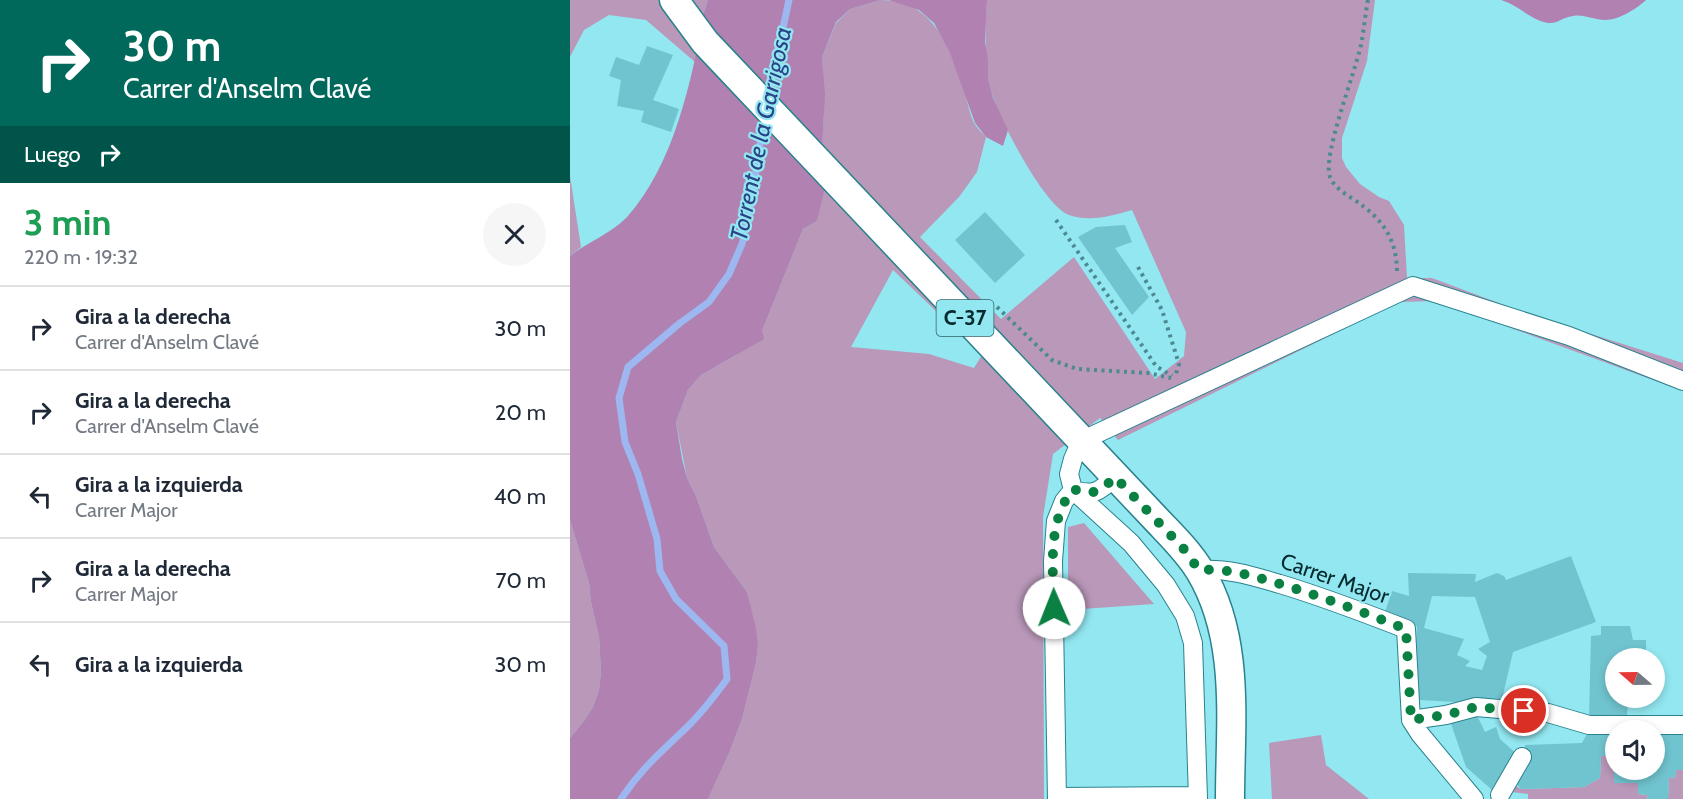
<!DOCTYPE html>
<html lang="es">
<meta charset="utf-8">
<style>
body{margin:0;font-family:Cabin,sans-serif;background:#f6f6f7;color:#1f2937;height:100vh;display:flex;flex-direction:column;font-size:22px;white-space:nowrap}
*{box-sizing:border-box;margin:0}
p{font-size:20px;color:#747a83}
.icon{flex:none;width:33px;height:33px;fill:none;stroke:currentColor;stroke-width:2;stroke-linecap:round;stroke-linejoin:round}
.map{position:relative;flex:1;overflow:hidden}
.details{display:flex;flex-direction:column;background:#fff;width:570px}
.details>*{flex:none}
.top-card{background:#00695c;color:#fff;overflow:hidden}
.needle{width:39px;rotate:290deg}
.fabs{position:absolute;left:1035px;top:648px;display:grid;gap:12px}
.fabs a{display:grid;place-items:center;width:60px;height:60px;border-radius:50%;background:#fff;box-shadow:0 3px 9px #0003;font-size:30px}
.pin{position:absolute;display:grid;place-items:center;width:51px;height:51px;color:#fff;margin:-26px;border:3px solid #fff;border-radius:50%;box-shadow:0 2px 6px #0007}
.me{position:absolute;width:66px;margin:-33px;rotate:359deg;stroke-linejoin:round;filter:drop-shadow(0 0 4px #0008)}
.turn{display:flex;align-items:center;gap:21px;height:126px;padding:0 24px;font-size:27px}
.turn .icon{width:78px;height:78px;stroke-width:2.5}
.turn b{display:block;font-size:42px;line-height:51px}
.then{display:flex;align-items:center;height:57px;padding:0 24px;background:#0003;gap:12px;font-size:22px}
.round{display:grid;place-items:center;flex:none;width:63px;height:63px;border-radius:32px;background:#f6f6f7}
.overview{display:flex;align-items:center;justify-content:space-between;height:102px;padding:0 24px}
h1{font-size:36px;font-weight:700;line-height:45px;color:#1e9e55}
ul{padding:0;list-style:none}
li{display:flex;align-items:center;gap:18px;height:84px;padding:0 24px;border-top:2px solid #e0e1e3}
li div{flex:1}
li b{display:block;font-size:22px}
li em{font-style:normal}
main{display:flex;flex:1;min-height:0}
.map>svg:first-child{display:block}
.green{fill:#b998b9;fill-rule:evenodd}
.forest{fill:#b081b1}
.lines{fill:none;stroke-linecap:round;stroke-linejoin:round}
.stream{stroke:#9db7f0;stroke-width:7}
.building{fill:#70c4cf;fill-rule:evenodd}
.street-casing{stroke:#29828c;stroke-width:20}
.primary-casing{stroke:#29828c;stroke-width:31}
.path{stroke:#4c8a91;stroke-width:4;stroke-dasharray:3 4.5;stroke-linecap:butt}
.street{stroke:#fff;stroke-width:18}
.primary{stroke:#fff;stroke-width:28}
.route{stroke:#0b8043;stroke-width:10;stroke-dasharray:0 18}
.labels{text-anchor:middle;stroke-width:4.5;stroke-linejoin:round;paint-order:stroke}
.shield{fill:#92e7f1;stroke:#2f6369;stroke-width:1.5}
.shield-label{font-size:21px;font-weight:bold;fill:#052b2f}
.street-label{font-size:22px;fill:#052b2f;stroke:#92e7f1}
.water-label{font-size:24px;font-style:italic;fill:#2b4387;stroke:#92e7f1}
</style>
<main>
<section class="details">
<div class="top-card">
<div class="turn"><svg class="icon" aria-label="right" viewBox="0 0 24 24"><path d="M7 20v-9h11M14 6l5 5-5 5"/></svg><div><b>30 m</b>Carrer d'Anselm Clavé</div></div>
<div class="then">Luego<svg class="icon" aria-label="right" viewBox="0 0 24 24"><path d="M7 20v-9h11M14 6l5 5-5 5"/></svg></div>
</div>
<div class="overview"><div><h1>3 min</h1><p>220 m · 19:32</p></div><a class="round"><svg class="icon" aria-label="close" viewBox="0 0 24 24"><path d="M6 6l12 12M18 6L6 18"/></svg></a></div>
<ul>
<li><svg class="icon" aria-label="right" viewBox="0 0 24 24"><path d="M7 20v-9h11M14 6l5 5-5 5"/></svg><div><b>Gira a la derecha</b><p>Carrer d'Anselm Clavé</p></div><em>30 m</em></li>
<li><svg class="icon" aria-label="right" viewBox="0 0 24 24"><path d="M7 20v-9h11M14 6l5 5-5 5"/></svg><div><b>Gira a la derecha</b><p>Carrer d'Anselm Clavé</p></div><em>20 m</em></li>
<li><svg class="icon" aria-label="left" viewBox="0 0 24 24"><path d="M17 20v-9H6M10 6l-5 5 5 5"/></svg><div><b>Gira a la izquierda</b><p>Carrer Major</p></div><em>40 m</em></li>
<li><svg class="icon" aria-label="right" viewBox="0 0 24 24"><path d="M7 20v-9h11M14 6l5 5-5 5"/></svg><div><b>Gira a la derecha</b><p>Carrer Major</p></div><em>70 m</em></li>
<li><svg class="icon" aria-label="left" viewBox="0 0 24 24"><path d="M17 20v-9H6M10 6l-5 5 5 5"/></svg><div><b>Gira a la izquierda</b></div><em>30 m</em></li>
</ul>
</section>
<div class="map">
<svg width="1113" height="799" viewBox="0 0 1113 799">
<rect width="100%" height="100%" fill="#92e7f1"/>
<path class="green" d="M0 0H138L134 12 125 62 76 20 39 15 14 30 0 57Z
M311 0C363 0 379 46 393 87 397 99 399 112 404 123 407 128 412 133 416 137L407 172 389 197 350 237 431 319 504 257 585 379 614 356 616 332 562 210C542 216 520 222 499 215 473 206 421 106 418 78 415 52 415 26 417 0H805L797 61 772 138V158L776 167 790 184 809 197 819 201 834 225 837 278H862L961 315 1113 363V391L867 301 829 302 548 440 530 418 483 454 473 517 474 799H138L160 751 172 719 186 663 188 646 177 592 144 547 126 496 117 478 106 422 118 390 131 375 166 355 192 331 233 229 247 221 254 113 252 57 266 23 280 9ZM323 270 412 355 404 368 359 354 281 347Z
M0 176 11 247 0 256Z
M0 520 19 583 21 602 29 637 31 672 29 690 23 707 14 721 0 738Z
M514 523 584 604 498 610V527Z
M751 735 756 765 799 799H702L699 743Z
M1031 756H1043L1045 782 1068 783V794L1078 795 1077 799H958V794L941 792 946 786 951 789 1014 787 1030 778Z
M1106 770H1113V799H1098L1099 777 1105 778Z"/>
<path class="forest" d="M138 0H311L280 9 266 22 252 57 255 95 252 149 255 187 247 221 233 229 192 331 194 339 131 375 118 390 106 422 112 459 117 478 126 496 144 547 177 592 186 629 188 646 186 663 172 719 160 751 138 799H0V738L14 721 23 707 29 690 31 672 29 637 21 602 19 583 0 520V256C17 242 41 234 57 217 104 165 122 80 134 12Z
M319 0H417L415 42 418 60V79L423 98 438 130 433 146 416 137 405 123 380 53 364 23 349 10Z
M931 0H1076C1066 9 1049 20 1035 20 1024 20 1014 14 1003 16 988 18 987 28 968 20 955 14 945 4 931 0Z"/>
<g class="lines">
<path class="stream" d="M198 97 219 0
M51 799C71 769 89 754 114 730 130 715 144 697 157 679L154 646 106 599 90 571 87 539 68 474 55 442 49 398 58 367 110 323 139 302 159 274 172 244 180 212 194 116"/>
</g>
<path class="building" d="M77 46 103 55 83 100 109 109 101 132 71 122 74 111 47 106 51 80 39 76 46 57 69 65Z
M415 212 455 255 425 283 385 240Z
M555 225 562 242 545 248 579 297 562 315 508 237 526 227Z
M1001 556 1026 622 943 652 932 699 908 698 907 701 884 702 850 700 844 693 847 626 814 615 822 591 839 596 838 573 906 574 905 582 927 573 934 576 936 580ZM862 596 905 597 920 642 908 649 917 656 912 670 895 666 900 661 887 655 894 639 854 628Z
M1031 626H1060L1063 640H1076V658H1046V698H1058L1057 717 1019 718 1021 636 1031 635Z
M905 711 915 732 926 727 930 739 950 757 922 790 896 767 880 721Z
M1019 730 1046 734V768H1044L1043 756H1031L1030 778 1014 787 951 789 946 783 949 774 955 773V745L1012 743Z
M1084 731 1113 733V770H1106L1105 778 1099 777 1098 799H1077L1078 795 1068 794V783H1044V770H1084Z"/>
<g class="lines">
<g class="street-casing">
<path id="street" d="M503 490C524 496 529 492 545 477
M629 570C658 568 683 576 710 584 753 597 795 613 836 629L841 720 850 734 904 799
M841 720 876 715 906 707 978 713 1019 725H1113
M930 795 952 757
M487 797 628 796
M487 799 483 561 486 521 494 501 503 490
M628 799 623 643 615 616 596 585 561 543 503 490 499 474 503 459 511 441 843 286 999 336 1113 381"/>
</g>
<g class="primary-casing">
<path id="primary" d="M104 0 135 42 585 518C601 535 618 551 630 571 671 639 660 723 660 799"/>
</g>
<path class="path" d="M798 0C795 15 794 30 791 45 785 73 752 156 760 177 764 187 774 193 783 199 812 218 827 238 827 273
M486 220 586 366 602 376
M568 267 592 310 609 364 605 377
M427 307 482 360 507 369 578 373 601 378"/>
<use href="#street" class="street"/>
<use href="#primary" class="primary"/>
</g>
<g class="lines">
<path class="route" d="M484 608C483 568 477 522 503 489 525 496 529 492 545 477L613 548 629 570C658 568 683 576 710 584 753 597 795 613 836 629L841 720 876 715 906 707 954 711"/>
</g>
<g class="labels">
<rect class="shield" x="366.5" y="300" width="57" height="36" rx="4.5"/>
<g class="shield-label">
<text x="395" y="325">C-37</text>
</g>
<g class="street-label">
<text transform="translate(765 578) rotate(19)" y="8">Carrer Major</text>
</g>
<g class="water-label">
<text transform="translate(191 134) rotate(-78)" y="8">Torrent de la Garrigosa</text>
</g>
</g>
</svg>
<div class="fabs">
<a><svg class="needle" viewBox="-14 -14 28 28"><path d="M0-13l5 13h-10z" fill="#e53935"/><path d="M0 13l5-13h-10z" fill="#747a83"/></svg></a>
<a><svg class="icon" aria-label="sound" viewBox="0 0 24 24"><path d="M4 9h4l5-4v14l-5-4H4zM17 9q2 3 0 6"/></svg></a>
</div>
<div class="pin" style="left:954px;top:711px;background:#d93025"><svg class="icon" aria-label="arrive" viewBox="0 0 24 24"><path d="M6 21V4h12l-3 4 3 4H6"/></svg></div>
<svg class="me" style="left:484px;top:608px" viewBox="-20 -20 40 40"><circle r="19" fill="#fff"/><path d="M0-13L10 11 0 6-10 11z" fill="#0b8043"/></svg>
</div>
</main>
